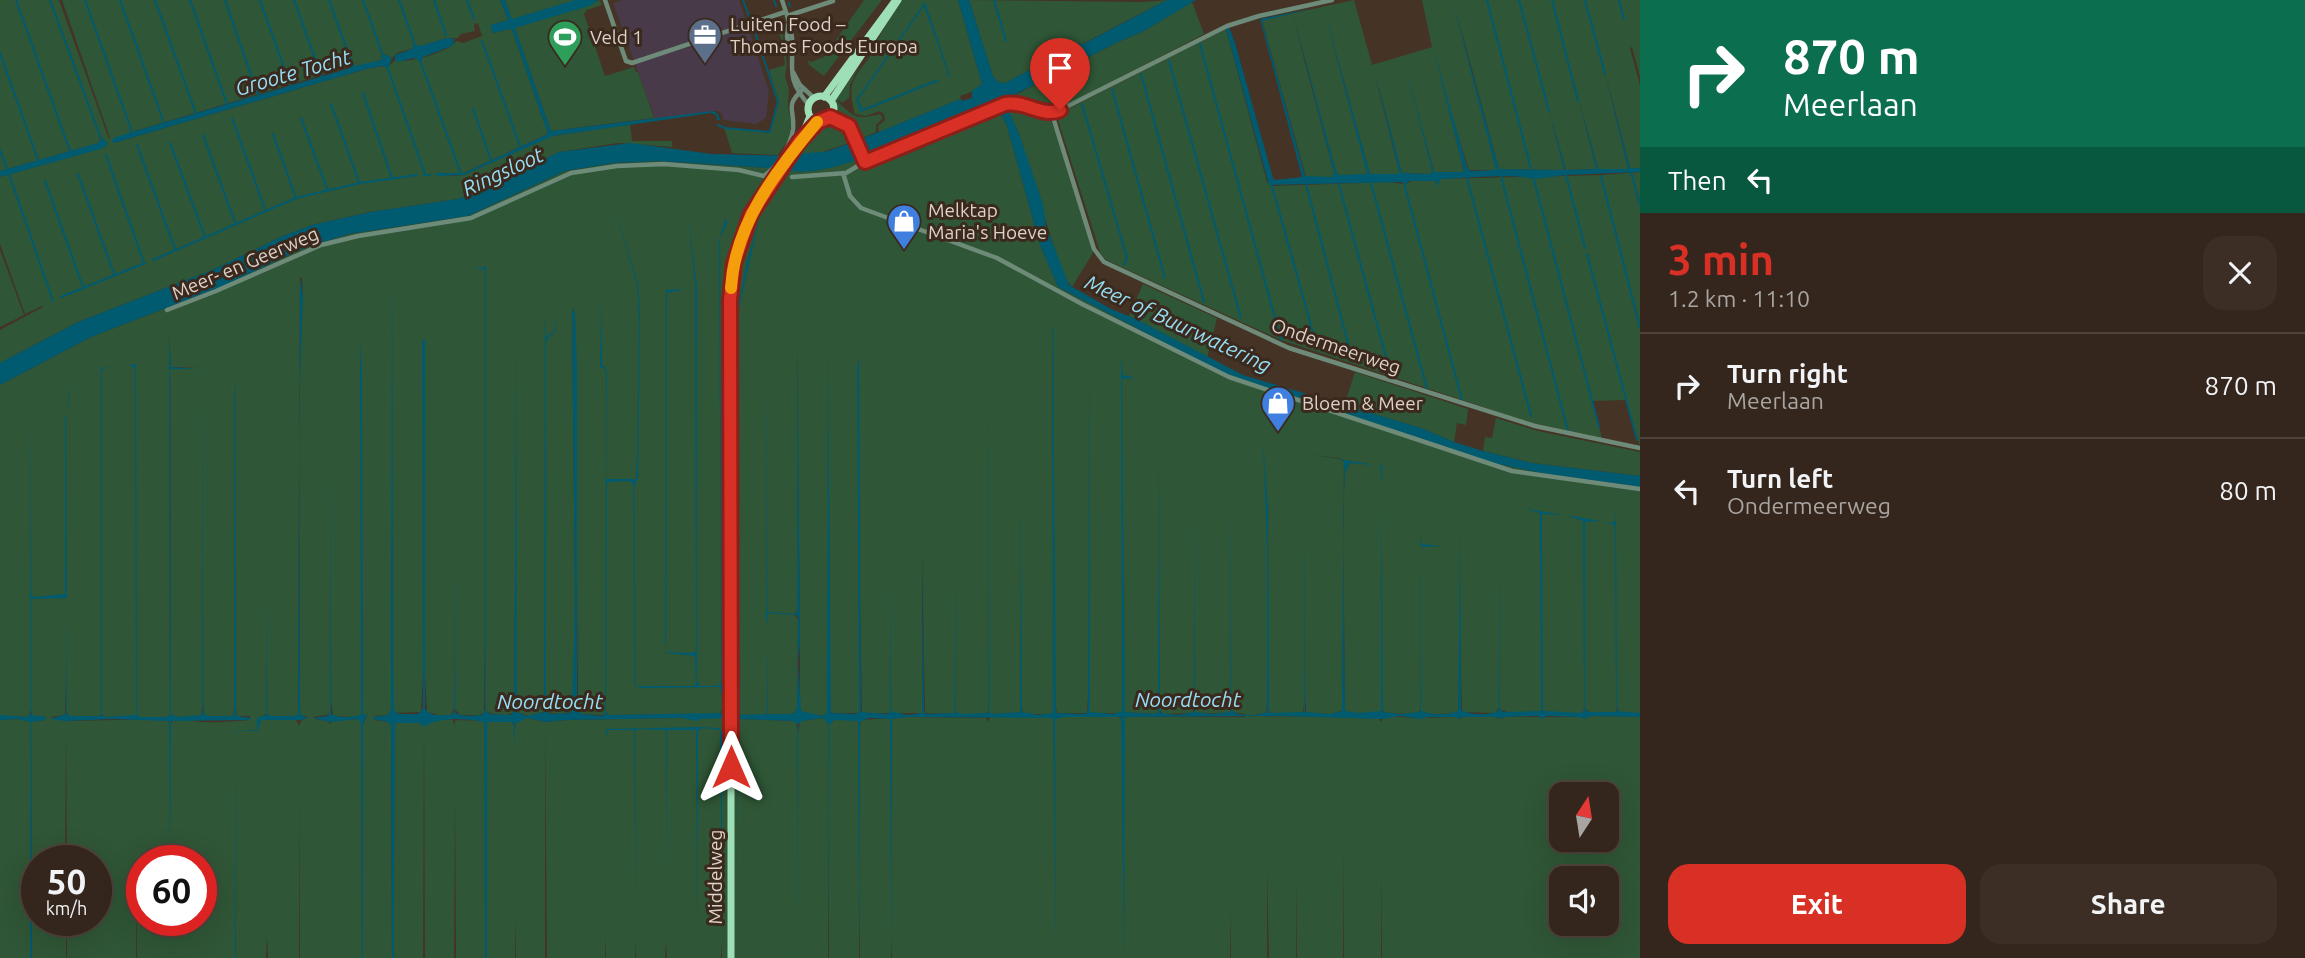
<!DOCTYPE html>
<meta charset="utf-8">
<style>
body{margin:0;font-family:Ubuntu,sans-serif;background:#3c2e25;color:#f1f3f6;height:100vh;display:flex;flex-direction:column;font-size:26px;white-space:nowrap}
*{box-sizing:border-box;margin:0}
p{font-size:23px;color:#a9a5a3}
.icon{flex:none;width:38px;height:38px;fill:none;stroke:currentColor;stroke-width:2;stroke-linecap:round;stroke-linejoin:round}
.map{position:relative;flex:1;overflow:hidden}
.drawer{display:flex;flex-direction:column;background:#34261c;width:665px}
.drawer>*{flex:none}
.guide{background:#0b6e4f;color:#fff;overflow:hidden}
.needle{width:46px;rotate:12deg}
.tools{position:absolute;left:1549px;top:782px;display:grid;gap:14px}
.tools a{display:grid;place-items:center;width:70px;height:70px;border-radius:14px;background:#34261c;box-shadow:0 7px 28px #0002,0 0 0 2px #4e433b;font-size:35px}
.speed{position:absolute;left:21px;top:845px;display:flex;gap:14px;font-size:35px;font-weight:700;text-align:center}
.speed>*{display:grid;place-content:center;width:91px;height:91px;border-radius:50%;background:#34261c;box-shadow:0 7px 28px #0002,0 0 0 2px #4e433b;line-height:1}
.speed small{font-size:18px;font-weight:400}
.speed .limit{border:10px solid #d22;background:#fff;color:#111}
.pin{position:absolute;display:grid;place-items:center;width:60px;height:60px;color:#fff;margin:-72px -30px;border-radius:50% 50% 50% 0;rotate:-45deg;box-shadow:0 0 7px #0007}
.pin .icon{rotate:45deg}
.me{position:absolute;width:77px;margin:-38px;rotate:0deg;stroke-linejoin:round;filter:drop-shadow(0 0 5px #0008)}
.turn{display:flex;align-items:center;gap:24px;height:147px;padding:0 28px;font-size:32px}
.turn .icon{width:91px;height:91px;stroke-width:2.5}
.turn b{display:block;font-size:49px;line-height:60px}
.then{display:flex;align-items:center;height:66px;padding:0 28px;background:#0003;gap:14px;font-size:26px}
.round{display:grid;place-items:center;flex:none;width:74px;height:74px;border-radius:21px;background:#3c2e25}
.overview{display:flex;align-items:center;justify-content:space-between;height:119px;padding:0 28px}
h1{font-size:42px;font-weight:700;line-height:52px;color:#d93025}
.button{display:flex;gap:14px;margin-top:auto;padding:14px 28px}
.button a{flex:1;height:80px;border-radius:21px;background:#d93025;color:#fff;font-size:28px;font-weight:700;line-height:80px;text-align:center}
.button a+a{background:#3c2e25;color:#f1f3f6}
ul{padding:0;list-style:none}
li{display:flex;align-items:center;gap:21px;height:105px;padding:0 28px;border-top:2px solid #4e433b}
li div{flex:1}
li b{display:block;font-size:26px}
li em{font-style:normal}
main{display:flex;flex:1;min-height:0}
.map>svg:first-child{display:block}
.industrial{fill:#483a48}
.green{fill:#2f5636;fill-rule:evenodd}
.water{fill:#005b70}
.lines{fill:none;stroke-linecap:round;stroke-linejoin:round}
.stream{stroke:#005b70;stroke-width:2}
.street{stroke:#6d8b78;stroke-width:4.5}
.primary{stroke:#9fdfb7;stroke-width:7}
.route-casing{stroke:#8d1f18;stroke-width:18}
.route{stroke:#d93025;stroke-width:12}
.slow{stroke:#f59e0b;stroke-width:12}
.labels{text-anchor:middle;stroke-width:6;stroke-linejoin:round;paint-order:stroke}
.poi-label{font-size:19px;fill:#ddd1c9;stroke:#3a291c;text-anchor:start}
.street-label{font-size:19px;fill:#ddd1c9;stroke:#3a291c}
.water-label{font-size:21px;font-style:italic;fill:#95ddf4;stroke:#3a291c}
</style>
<main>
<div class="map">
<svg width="1640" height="958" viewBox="0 0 1640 958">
<rect width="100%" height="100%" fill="#453326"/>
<path class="industrial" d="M623 0H739L769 91 766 118 756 124 723 120 722 114 718 111 655 119 613 3Z"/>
<path class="green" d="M0 0H59L109 139 110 138 62 0H500L508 20 491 25 493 33 510 29 512 30 548 134 464 173H436L453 176 464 175 548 137 630 124 632 141H672V147L618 143 559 152 480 191 458 199 370 212 312 225 283 236 212 270 78 322 0 363V330L43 307 42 306 25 314 0 244V177L107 146 100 139 99 143 0 171ZM478 23 482 36 463 43 456 41C448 53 406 64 395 60L390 65 366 69 114 143 132 132 351 66H361L381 60 382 53 392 58 397 53 447 38H458L461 34 475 31 474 24Z
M505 0H589L582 7 600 0 602 5 587 10 584 14 605 76 634 67 636 72H638L654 118 551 131Z
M864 0H882L824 76 809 65 808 60 811 62 824 57Z
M901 0H958L982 84 977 90 960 96 961 99 879 132 878 126 885 120 884 114 880 111 865 116 855 114C845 80 857 75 875 50L873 47Z
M969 0 1144 2 1167 0 1082 44 1076 43 1069 50 1005 83 998 82 993 76Z
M1354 0 1372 65 1432 47 1422 0H1640V77L1632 47 1630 48 1640 85V168H1630L1607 80 1628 169H1598L1580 104 1596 169 1566 170 1550 115 1564 170 1499 169 1457 14 1496 170H1469L1447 102 1464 172H1434L1421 125 1432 171 1430 174 1402 173 1375 76 1399 171V174H1370L1331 35 1367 172 1365 175H1339L1336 171 1293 17 1334 173 1332 177H1306L1262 20Z
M1192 2 1204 34 1055 111 1021 101H1004L1118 42 1142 32Z
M774 20H780L784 25 783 40 787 65 785 76 789 89 788 106 791 122 789 138 778 155 732 153 724 128 770 133 779 102 769 70 785 65 782 41Z
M1226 29 1267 182 1272 186 1388 182 1405 184 1413 180 1430 179 1438 183 1440 179 1601 175 1640 172V446L1626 400 1592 401 1602 438 1532 423 1281 340 1106 260 1100 252 1057 117 1060 113Z
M859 67 850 85 849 98 842 103 839 100 837 101C855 118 856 120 880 114L883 118 876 125V132L859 139C857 133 855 127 851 123 843 114 835 113 836 99Z
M1000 102 1002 107 999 110 1007 126 1040 245 1058 287 1219 371 1498 464 1541 473 1640 487V713H1619L1617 707 1616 712C1607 714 1591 715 1585 709L1581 713H1547L1542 710C1532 715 1509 716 1499 708L1495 713 1462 712 1460 642 1458 712C1447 714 1430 716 1420 710L1417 714 1386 713 1382 709 1379 713H1350L1345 711 1343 513 1345 472 1350 463 1339 458 1314 455 1340 459 1344 462 1342 711 1330 714 1306 713 1305 695 1303 714 1270 713 1267 704 1266 713 1246 716 1378 717 1381 722 1383 718C1397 715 1409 719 1422 718 1433 718 1444 717 1456 717L1460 719 1463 717 1492 716 1500 719 1504 717H1580L1584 719 1591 716 1640 717V958H1382V874L1381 958H1344V853L1343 958H1297V881L1296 958H1269L1267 870V958H1231V911L1230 958H892L891 942V958H860L859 887V958H829L828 814V958H722V945L721 958H667L666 943 665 958H636V942L635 958H606L605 938V958H547L545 728V958H516V917L515 958H487V722H512L515 729 516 722 527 718 546 722 567 720 728 717 722 715 721 710 720 713 716 714 608 715 606 711 605 715 581 714 578 711 575 314 572 307 575 601 574 695 571 712 557 714 546 712V620L544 712 529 716 517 712 515 617 514 712C508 717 493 715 486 711V554L484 712 480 715H460L454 708 451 715 439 717 436 714 427 712 424 659 421 712 395 713 393 705 391 522V710L388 715 375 716V720L388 722 391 725 392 958H363V724L367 716 363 714V707L361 491V714L357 717 333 716 330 694V714L314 717 315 719 328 721 330 724 333 721 358 719 361 723 362 958H300L299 802V958H268L267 936 266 958H236V902L235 958H137L136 859V958H67V921L96 920V861H67L66 738 65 861H37V920L66 921V958H32L31 722 45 720 32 716 31 709 28 717 0 716V385L91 337 223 286 304 248 349 234 468 216 565 171 614 163 659 161 785 169C822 183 926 133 963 114L967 113 969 116 982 111 981 109ZM300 277 302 278 303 296 299 392 300 708 301 715 308 717 301 721 299 726 296 720H261L258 722V720L267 713 270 716H295L298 714ZM169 337 171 367 198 368H170L171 715 176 717 201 716 203 700 204 716H233L235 703 237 716H250L249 720C235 721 220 723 204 722 193 722 180 717 170 723L164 719 66 721 50 717 65 715 66 685 67 713 70 716 98 717 102 714 105 717H133L136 715 139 717H166L170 715ZM797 345 800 642V708L802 713 824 716 827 712 828 620 830 711 833 713H859V542L862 713H922V556L925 713 954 714 955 711 958 714H986L988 711 991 714H1019L1022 708 1023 714H1050L1053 713 1054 699 1057 713H1087L1089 682 1090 713H1120L1122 711 1123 592 1124 712 1155 714 1160 710 1162 714 1193 713 1194 687 1195 713 1227 714 1230 711V675L1231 712 1245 714V717H1126L1123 721 1119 717H1056L1054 720 1052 717H990L988 722 986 718 907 717 861 720 859 732 858 720H834L829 725 828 748V724L824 718 800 721 798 734 796 722 793 721 741 719 737 721V702L738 713C744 717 761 718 767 713L772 715 793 714 797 709 798 619 794 614 797 610ZM1561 794H1606V840H1561ZM170 842 171 861H201V920L171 921V939L170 920H142V861H170ZM1561 878H1606V924H1561Z
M1012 104 1046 114 1049 116 1055 131 1093 253 1072 287 1063 276 1019 134 1006 106Z
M830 122C843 122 847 131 852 142L819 153 794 156 818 125Z
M0 250 24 315 0 327Z
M1143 284 1217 318 1207 358 1129 316Z
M1355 372 1468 409 1466 425 1457 423 1454 442 1421 428 1344 406Z
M1496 418 1538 431 1640 452V476L1532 463 1483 451 1485 437 1492 438Z
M439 718 453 720 454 726 455 721 458 720 483 721 485 725V958H456L455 804 454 958H425L424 731 423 958H394V725L398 722 420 723 424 726Z
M19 719 30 722V958H0V720Z"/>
<path class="water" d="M500 0H505L512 19 575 0H598L592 5 515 28 551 131 713 111 718 114 720 120H717L716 115 711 113 553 136 464 175 436 176V173H464L548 134 512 30 510 29 493 33 490 25 508 20Z
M958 0H969L993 76 998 82 1005 83 1069 50 1074 43 1083 44 1167 0H1196L1142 32 1118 42 1004 100 1019 134 1043 204 1046 226 1069 285 1111 309 1136 319 1243 375 1421 428 1454 442 1483 451 1532 463 1640 476V487L1541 473 1498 464 1238 378 1219 371 1058 287 1040 245 1007 126 999 110 1002 107 999 102 981 109 975 107 966 111 967 113C955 116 944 124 933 129 899 144 819 182 785 169L659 161 614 163 565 171 468 216 349 234 304 248 223 286 91 337 0 385V363L78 322 212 270 283 236 312 225 370 212 458 199 480 191 559 152 630 143 712 154 796 156C805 151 817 154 828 151 871 136 913 118 955 101L961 99 962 101 972 98V91L982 84Z
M1452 0 1499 169 1564 170 1549 111 1566 170 1596 169 1579 101 1598 169H1628L1605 74 1630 168H1640V172L1566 175 1536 179 1534 177 1532 179C1516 173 1460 179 1440 179L1438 187 1436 181H1408L1405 187 1402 182 1269 185 1226 29 1229 27 1235 43 1273 178 1275 180 1302 177 1260 19 1313 8 1262 21 1305 176 1332 177 1334 173 1294 17 1336 171 1339 175 1367 174 1324 10 1370 174H1399V171L1374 68 1402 173 1430 174 1432 171 1403 57 1434 172H1464L1433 47 1467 167 1470 171 1496 170Z
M925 2 950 76 947 77 948 74 924 6 858 100 863 109 938 79 939 81 861 112 856 100Z
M447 38 455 39 452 46 423 57 421 62 414 58 398 62 395 60V55L412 49 414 44 420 46Z
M382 53 392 58 388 69 383 66 366 69 114 143 112 141 114 138 132 132 350 68 353 63 355 66 381 60Z
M102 138 108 143 104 148 0 177V171L98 143Z
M613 201 638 283 640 314 638 477 634 487 636 686H693L696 684 695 656 667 653 665 641 666 291 667 290 686 289 667 293 666 649 668 652 693 653 696 650 695 284 688 215 697 287V680L699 686H717L721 683 719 240 726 217 727 224 720 238 722 699 720 687 642 688 635 686 633 484 630 481 607 482 606 712 608 715 720 713 728 715V718L700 719 698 721 681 718 566 720 546 722 527 718 515 724V747L513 722H487V958H485L484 722C468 718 435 717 424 727L420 723H395L394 958H392L391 725 388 722 373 719V717L388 715 391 710 392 259 394 710 398 714H418L423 708 422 340H425V709C431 717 442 715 451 715L454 712 455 544V712C461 718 474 715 482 715L485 710V270L474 268H483L486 265V216V711L490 714 511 715 514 709 516 355 517 712 527 716 544 712 545 314 546 337 555 331V316L556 331 547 339 546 344V710L550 714 570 713 572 710 575 601 572 307 575 314 577 368V703L581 714 603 716 605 711 606 374 605 369 600 367 602 295V365L606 368 607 374 606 479H636L637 458 639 321 637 284Z
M760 216 737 317 738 710 740 715 767 714V640L768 714H793L797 709 798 617 796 615 768 613 766 627 767 346V610L769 612 795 614 797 610V345L800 642 798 663 801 711 823 716 827 712 828 356 831 713 856 714 859 711 857 368 859 357 861 712 888 714 890 712V556L891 711 907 715 922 713 923 556 924 712 926 714 955 713 956 555V711L959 714 988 713V367L989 711 991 714 1020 712V496L1022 712 1038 715 1053 713 1052 329 1053 324 1056 713 1085 714 1088 710 1089 377 1090 712 1113 714 1122 711 1121 356 1123 375 1135 378 1122 379 1125 712 1155 714 1158 711 1159 458 1160 713 1178 715 1194 712V466L1195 712 1212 714 1230 712 1231 478V710C1239 717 1257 716 1267 712V546L1263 442 1268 509 1269 713 1304 712 1305 505V712L1330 714 1342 711 1344 462 1340 459 1314 455 1375 465 1350 463 1345 472 1343 513 1345 711 1358 713 1381 711V467L1378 465 1383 466 1381 485 1383 712 1401 714 1420 712 1421 536 1422 544 1441 546 1421 547V710C1430 716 1448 715 1458 711L1460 535 1461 710C1470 715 1491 716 1499 710L1500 547V708L1503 712 1541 711 1540 513 1523 508 1562 515 1542 514 1543 711 1581 713 1584 710 1583 521 1566 515 1600 521 1585 522V709L1588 712H1616L1615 527 1613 524 1604 523 1615 522 1616 510 1617 711 1640 713V717L1591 716 1584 719 1580 717 1546 716 1542 719 1538 716 1504 717 1499 719 1497 717H1463L1459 719 1456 717H1428L1421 719 1400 716 1382 719 1281 716 1125 717 1124 958 1121 717H1064L1055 719 1056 958 1053 718 908 717 892 719V958L890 719 869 718 860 722V958L858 721 834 720 829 725V958L828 724 823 718 802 721 798 724V958L797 724 793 721 741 719 738 721 737 725V958L736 318 747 261Z
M300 277 303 296 299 405 300 708 301 715 308 718 301 720H261L258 731H237L235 733 236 958H235V731L257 730V718L266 715 267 572V713L270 716H295L298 714Z
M202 302 203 712 207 716H232L234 714V402L235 378 236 713 237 716 251 718 249 720 171 721 170 861 169 721 112 719 66 721 50 719 66 714V604L67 713 70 716H101V368L125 365 104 368 102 371V714L105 717 136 715 135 368 129 365 136 364 137 714 139 717H166L170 715 169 336 171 367 198 369H170L171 714 176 717 202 715Z
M360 341 362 373 363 707V714L367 715 363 724V958H362L361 723 357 719 330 722 313 718 327 716 330 713V398L331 714C337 718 356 718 361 714Z
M70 376 69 405 66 414 67 598 31 599V715L46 717 45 720 31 722 32 958H30V722L18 719 0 720V715L28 717 30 712V394L31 594 34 597 65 594V417L68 408Z
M697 727 719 728 722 732V931L720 730 703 728 698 731 697 923 696 730H667V904L666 730 639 729 635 731 636 927 634 730H608L606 739 605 958 606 729Z"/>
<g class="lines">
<path class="stream" d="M16 0 70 151
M50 0 101 139
M85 0 132 132
M120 0 164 123
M155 0 196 114
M190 0 227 104
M225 0 258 95
M260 0 290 85
M294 0 322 78
M329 0 351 61
M363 0 382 53
M399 0 415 45
M434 0 446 35
M467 0 474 19
M743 0 749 16
M774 0 776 6
M994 0 1006 41
M1487 0 1531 169
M1519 0 1549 111
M1552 0 1578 101
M1585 0 1605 74
M1619 0 1624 19
M789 3 790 6
M482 41 520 146
M1200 44 1281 340
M0 53 38 160
M420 60 461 174
M1169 61 1241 318
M388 69 425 174
M1141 74 1204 302
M1112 89 1165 278
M363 93 392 178
M331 104 359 182
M1082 104 1127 258 1124 265
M473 109 491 160
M232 118 265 209
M301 118 327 189
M718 125 725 128 770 132 778 102 754 29
M273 134 296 198
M203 135 236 225
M170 143 205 237
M137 145 175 249
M0 150 7 169
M106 155 144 263
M1631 172 1640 205
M9 174 53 301
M78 174 114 274
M424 175H430
M1566 175 1585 248
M1501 176 1568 431
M1533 176 1599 427
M1601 176 1640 328
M1467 178 1531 416
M45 181 83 287
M1371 183 1427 389
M1306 184 1350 351
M1339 185 1389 368
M1272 186 1318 350
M1405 187 1462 400
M1587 254 1637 440
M153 260 296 198 360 183 417 175
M61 297 145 263"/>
<path class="street" d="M605 0 626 61 632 63 785 12
M782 0C786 12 791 25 792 38 794 69 785 78 809 105
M787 16 833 1
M788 25 787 37 790 51
M793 72 800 85 814 98
M833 111 846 120 865 162
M1052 114 1094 249 1104 262 1289 348 1535 426 1640 448
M830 117 848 126
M843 173 850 196 861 208 997 258 1082 304 1229 377 1512 471 1640 489
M792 177 846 173 871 158 1005 104 1015 103 1052 114 1227 26 1259 16 1332 0
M167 310 216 291 321 245 358 236 471 218 571 173 617 166 664 164 739 170 764 176C777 167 791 145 793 129 795 108 784 107 803 89"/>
<path class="primary" d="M808 109a13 13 0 1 1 26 0a13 13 0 1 1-26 0Z
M824 97 895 1
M831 101 898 0
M801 138 810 116
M731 958V279C742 214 777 170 818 122"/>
</g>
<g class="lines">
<g class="route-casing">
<path id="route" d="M731 767 730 300 734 263 751 214 799 142 818 122 830 117 849 126 865 162 1005 104C1024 100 1043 118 1060 110"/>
</g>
<use href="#route" class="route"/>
<path class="slow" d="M731 288C735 222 777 171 817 122"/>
</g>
<defs>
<g id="office-pin" transform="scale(1.75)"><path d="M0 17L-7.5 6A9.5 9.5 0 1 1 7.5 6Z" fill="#5c6f8a" stroke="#3a291c"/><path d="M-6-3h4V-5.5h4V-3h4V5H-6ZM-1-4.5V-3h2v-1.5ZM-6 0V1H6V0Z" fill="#fff"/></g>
<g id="stadium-pin" transform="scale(1.75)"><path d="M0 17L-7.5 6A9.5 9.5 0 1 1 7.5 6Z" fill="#2e9e5b" stroke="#3a291c"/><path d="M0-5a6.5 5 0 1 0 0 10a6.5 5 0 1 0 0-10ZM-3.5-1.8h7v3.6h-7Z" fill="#fff"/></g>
<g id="shop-pin" transform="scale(1.75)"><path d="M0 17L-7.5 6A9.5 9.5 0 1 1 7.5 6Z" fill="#3f7fe0" stroke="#3a291c"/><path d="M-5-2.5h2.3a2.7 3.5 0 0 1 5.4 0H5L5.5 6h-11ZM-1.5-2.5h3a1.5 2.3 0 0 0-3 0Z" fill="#fff"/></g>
</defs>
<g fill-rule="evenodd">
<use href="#office-pin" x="705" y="35"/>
<use href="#stadium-pin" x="565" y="37"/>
<use href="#shop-pin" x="904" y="221"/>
<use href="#shop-pin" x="1278" y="403"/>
</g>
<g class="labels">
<g class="poi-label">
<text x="730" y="31">Luiten Food –<tspan x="730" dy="22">Thomas Foods Europa</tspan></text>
<text x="590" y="44">Veld 1</text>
<text x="928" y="217">Melktap<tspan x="928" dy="22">Maria's Hoeve</tspan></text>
<text x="1302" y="410">Bloem &amp; Meer</text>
</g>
<g class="street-label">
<text transform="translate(245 263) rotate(-23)" y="7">Meer- en Geerweg</text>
<text transform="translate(1336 346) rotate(19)" y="7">Ondermeerweg</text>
<text transform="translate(715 877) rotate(-90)" y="7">Middelweg</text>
</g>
<g class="water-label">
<text transform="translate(293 73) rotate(-16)" y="7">Groote Tocht</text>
<text transform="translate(503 172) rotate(-25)" y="7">Ringsloot</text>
<text transform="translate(1178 324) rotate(25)" y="7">Meer of Buurwatering</text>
<text x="1188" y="707">Noordtocht</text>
<text x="550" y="709">Noordtocht</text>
</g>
</g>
</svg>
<div class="tools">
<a><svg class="needle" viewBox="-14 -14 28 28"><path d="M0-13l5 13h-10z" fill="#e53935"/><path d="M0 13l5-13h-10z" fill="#a9a5a3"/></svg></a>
<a><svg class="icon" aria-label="sound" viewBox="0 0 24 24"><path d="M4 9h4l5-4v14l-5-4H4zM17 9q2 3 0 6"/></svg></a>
</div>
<div class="speed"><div>50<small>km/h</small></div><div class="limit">60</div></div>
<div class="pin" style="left:1060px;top:110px;background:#d93025"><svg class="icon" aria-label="arrive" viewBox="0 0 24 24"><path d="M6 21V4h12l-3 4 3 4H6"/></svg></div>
<svg class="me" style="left:731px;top:767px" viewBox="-20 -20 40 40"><path d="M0-17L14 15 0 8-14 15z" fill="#d93025" stroke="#fff" stroke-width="4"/></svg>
</div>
<section class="drawer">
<div class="guide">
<div class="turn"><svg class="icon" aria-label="right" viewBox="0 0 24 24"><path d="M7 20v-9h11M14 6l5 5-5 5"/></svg><div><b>870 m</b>Meerlaan</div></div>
<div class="then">Then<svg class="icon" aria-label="left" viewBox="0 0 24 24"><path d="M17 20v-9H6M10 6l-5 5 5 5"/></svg></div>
</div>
<div class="overview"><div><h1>3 min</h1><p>1.2 km · 11:10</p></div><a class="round"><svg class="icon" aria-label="close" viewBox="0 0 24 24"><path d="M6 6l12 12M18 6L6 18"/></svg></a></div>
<ul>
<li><svg class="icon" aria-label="right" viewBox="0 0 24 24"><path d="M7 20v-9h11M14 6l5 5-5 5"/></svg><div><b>Turn right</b><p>Meerlaan</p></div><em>870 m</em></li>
<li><svg class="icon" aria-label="left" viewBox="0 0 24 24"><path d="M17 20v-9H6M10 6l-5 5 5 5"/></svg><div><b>Turn left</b><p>Ondermeerweg</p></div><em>80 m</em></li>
</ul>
<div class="button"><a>Exit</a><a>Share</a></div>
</section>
</main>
